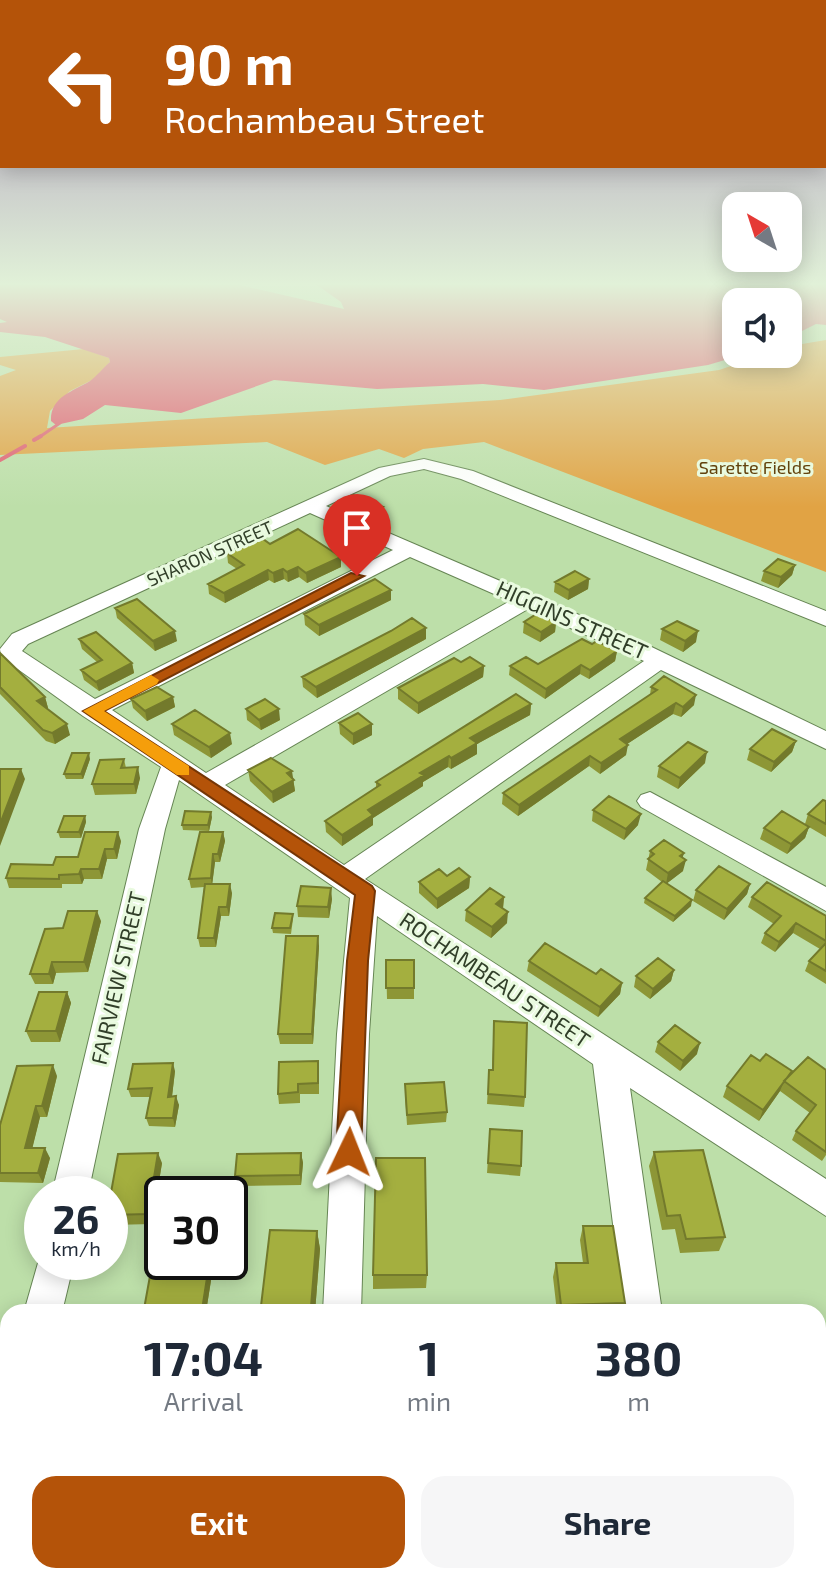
<!DOCTYPE html>
<style>
body{margin:0;font-family:"Exo 2",sans-serif;background:#f6f6f7;color:#1f2937;height:100vh;display:flex;flex-direction:column;font-size:30px;white-space:nowrap}
*{box-sizing:border-box;margin:0}
p{font-size:26px;color:#747a83}
.icon{flex:none;width:44px;height:44px;fill:none;stroke:currentColor;stroke-width:2;stroke-linecap:round;stroke-linejoin:round}
.map{position:relative;flex:1;overflow:hidden}
.sheet{position:absolute;left:0px;top:1304px;width:826px;height:280px;display:flex;flex-direction:column;background:#fff;border-radius:24px 24px 0 0;box-shadow:0 4px 20px #0003}
.sheet>*{flex:none}
.banner{position:absolute;left:0px;top:0px;width:826px;height:168px;box-shadow:0 4px 20px #0003;background:#b45309;color:#fff;overflow:hidden}
.needle{width:52px;rotate:321deg}
.buttons{position:absolute;left:722px;top:192px;display:grid;gap:16px}
.buttons a{display:grid;place-items:center;width:80px;height:80px;border-radius:16px;background:#fff;box-shadow:0 4px 20px #0003;font-size:40px}
.speed{position:absolute;left:24px;top:1176px;display:flex;gap:16px;font-size:40px;font-weight:700;text-align:center}
.speed>*{display:grid;place-content:center;width:104px;height:104px;border-radius:50%;background:#fff;box-shadow:0 4px 20px #0003;line-height:1}
.speed small{font-size:20px;font-weight:400}
.speed .limit{border:4px solid #111;border-radius:12px;background:#fff;color:#111}
.pin{position:absolute;display:grid;place-items:center;width:68px;height:68px;color:#fff;margin:-82px -34px;border-radius:50% 50% 50% 0;rotate:-45deg;box-shadow:0 0 8px #0007}
.pin .icon{rotate:45deg}
.me{position:absolute;width:88px;margin:-44px;rotate:2deg;stroke-linejoin:round;filter:drop-shadow(0 0 6px #0008)}
.turn{display:flex;align-items:center;gap:28px;height:168px;padding:0 32px;font-size:36px}
.turn .icon{width:104px;height:104px;stroke-width:2.5}
.turn b{display:block;font-size:56px;line-height:68px}
.eta{display:flex;justify-content:space-evenly;align-items:center;height:136px;text-align:center}
.eta b{font-size:48px;font-weight:700;line-height:56px}
.cta{display:flex;gap:16px;margin-top:auto;padding:16px 32px}
.cta a{flex:1;height:92px;border-radius:24px;background:#b45309;color:#fff;font-size:32px;font-weight:700;line-height:92px;text-align:center}
.cta a+a{background:#f6f6f7;color:#1f2937}
.map>svg:first-child{display:block}
.green{fill:#e1a344}
.water{fill:#e15a6e}
.lines{fill:none;stroke-linecap:round;stroke-linejoin:round}
.stream-far1{stroke:#e15a6e;stroke-width:3}
.stream{stroke:#e15a6e;stroke-width:4}
.minor-casing{stroke:#668554;stroke-width:2}
.major-casing{stroke:#668554;stroke-width:2}
.minor{fill:#fff;fill-rule:evenodd}
.major{fill:#fff;fill-rule:evenodd}
.wall{fill:#8d9636}
.shaded-wall{fill:#737a2c}
.building{fill:#a4af3f;stroke:#737a2c;stroke-width:2}
.route{fill:#b45309;stroke:#753606;stroke-width:2}
.slow{fill:#f59e0b}
.labels{text-anchor:middle;stroke-width:6;stroke-linejoin:round;paint-order:stroke}
.far-park-label{font-size:18px;fill:#63430d;stroke:#e9fadf}
.far-street-label{font-size:18px;fill:#313f29;stroke:#e9fadf}
.street-label{font-size:22px;fill:#313f29;stroke:#e9fadf}
</style>
<div class="map">
<svg width="826" height="1584" viewBox="0 0 826 1584">
<rect width="100%" height="100%" fill="#bddfa9"/>
<path class="green" d="M826 340V572L484 442 423 449 404 458 379 449 325 465 267 442 0 455V376L16 370 0 365V357L84 349 109 358 110 362 94 379 70 391 50 411 47 428 500 400 719 370 767 354H788L790 346Z"/>
<path class="water" d="M0 285H240L344 309 341 302 317 285H826V325L816 324 788 338V302H736V354H745L708 365 544 390 483 384 377 389 274 380 181 413 105 405 83 419 56 425 51 421C50 397 72 392 90 381 97 376 103 368 110 362L109 358 45 337 0 332V323L7 322 0 319Z"/>
<g class="lines">
<path class="stream-far1" d="M38 438 60 423"/>
<path class="stream" d="M34 440 41 436
M0 460 25 446"/>
<g class="minor-casing">
<path id="minor" d="M424 459 473 471 826 611V626L461 479 424 469 390 476 326 506 635 639 826 731V749L661 670 365 879 826 1179V1216L630 1088 662 1312H624L593 1064 377 916 369 1034 361 1312H323L337 1034 350 898 179 780 165 829 88 1194H52L139 829 161 767 83 716 1 657 0 649 12 634 379 468ZM310 513 393 550 95 699 22 651 28 644ZM410 557 510 601 206 773 112 710ZM528 609 644 661 344 865 225 785Z
M650 792 826 887V911L641 807 637 801 641 795Z
M42 1249V1262H74L62 1312H24Z
M8 1450V1525L0 1529V1453Z
M311 1576H357V1584H311Z
M662 1576H708L710 1584H664Z"/>
</g>
<g class="major-casing">
<path id="major" d="M818 1340 826 1341V1393L818 1392Z
M8 1342V1394L0 1395V1343Z"/>
</g>
<use href="#minor" class="minor"/>
<use href="#major" class="major"/>
</g>
<path class="wall" d="M343 501 383 516 372 523 343 510Z
M270 544 341 567 307 583 299 577 288 582 284 579 274 583 269 580 225 603 209 594 208 584 237 569 228 563 227 553Z
M795 565 792 575 778 588 761 581 764 571Z
M589 579 588 589 568 600 554 592 555 582Z
M391 590V600L319 636 305 625 304 614Z
M115 608 177 641 155 651 117 618Z
M524 622H556L555 632 540 642 523 633Z
M662 629 696 642 683 652 660 640Z
M79 639 132 663 134 673 99 691 84 680 81 670 97 662 82 649Z
M426 639 317 698 303 687 302 677Z
M617 651 615 661 589 679 580 674 545 699 509 675 510 666 538 664Z
M0 653 45 697 48 708H47L70 735 55 744 46 741 0 694Z
M461 662 484 666 483 677 418 714 398 699V688Z
M651 687 694 705 681 717 673 714 627 744 626 755 600 774 589 766 518 816 502 804 503 793 650 695Z
M173 697 175 707 147 721 133 708 131 699Z
M531 704 530 715 477 744V754L451 769 448 767 423 782V786L373 818V825L342 846 326 832 325 821 376 788V782Z
M246 709 280 720 261 730 247 720Z
M339 723 372 735 353 745 340 734Z
M172 724 232 744 211 758 174 735Z
M796 741 792 752 771 772 747 760 750 749Z
M90 759 83 779H66L64 774Z
M124 759 126 768 140 778 136 794 95 795 92 784Z
M705 763 678 789 657 777 659 766Z
M248 770 293 779 295 791 273 803 250 781Z
M826 801V837L809 827 805 838 787 854 760 839 764 828 805 824 808 814Z
M593 810 638 825 624 840 592 821Z
M85 816 86 822 81 838H60L58 832Z
M212 817 209 831 183 830 182 825Z
M223 832 225 841 220 862H215L212 884 232 893 229 916H221L216 947H200L198 938 204 887 191 888 189 879Z
M121 841 117 859H107L102 879H84L82 884H62V888H9L6 878 53 865Z
M650 851 682 857 683 871 666 884 691 906 673 922 644 903 645 898 662 882 646 870Z
M470 877 469 888 437 909 419 893V882Z
M750 884 747 894 724 920 693 901 696 890Z
M504 897 503 908 507 923 491 938 465 921 466 910Z
M752 897 826 916V984L805 971 809 961 820 949 793 933 775 952 761 943 765 933 774 924 748 907Z
M332 899 329 918 298 917 297 906Z
M293 914V919L291 934 273 933 272 928Z
M101 921 88 972 56 973 53 984H35L30 974 63 928Z
M319 946 313 1044H280L278 1034Z
M386 960H414V999H387Z
M529 961 596 974 622 983 620 994 598 1017 527 971Z
M674 970 671 981 650 999 634 987 636 976Z
M67 992 71 1003 60 1042H31L26 1031Z
M494 1021 525 1097 524 1107 487 1104 489 1070H492Z
M658 1042 697 1054 680 1071 655 1052Z
M760 1061 789 1076 826 1070V1155L822 1161 792 1140 796 1131 810 1113 780 1091 759 1121 723 1097 727 1086Z
M175 1071 172 1096 179 1105 175 1127 149 1126 146 1118 150 1097H131L128 1089Z
M319 1071V1094H300V1103L279 1104 278 1094Z
M57 1076 47 1117H40L32 1148 50 1158 43 1183 0 1182V1125Z
M405 1094 447 1112 446 1122 407 1125Z
M490 1129 521 1166 520 1176 487 1173Z
M654 1152 725 1237 719 1251 680 1253 675 1229 662 1230 649 1166Z
M301 1153 303 1163 301 1185 237 1186 235 1176Z
M162 1163 152 1224 111 1225 110 1198Z
M583 1226 625 1303 622 1312H557L553 1277 556 1263H583L580 1240Z
M317 1231 320 1249 315 1312H263L261 1306Z
M209 1265 212 1274 206 1312H145L144 1309Z
M373 1275H427L426 1288 373 1289Z
M826 1414V1434L823 1418Z
M395 1576H440L439 1584H395Z
M592 1576H638L639 1584H593Z
M811 1576 826 1584H802Z"/>
<path class="shaded-wall" d="M383 507V516L372 523V513Z
M341 557V567L307 583 306 573Z
M795 565 792 575 778 588 781 577Z
M298 567 299 577 288 582 287 572Z
M283 569 284 579 274 583 273 573Z
M268 570 269 580 225 603 224 593Z
M589 579 588 589 568 600 569 590Z
M391 590V600L319 636V625Z
M556 622 555 632 540 642 541 632Z
M426 628V639L317 698 316 687Z
M175 631 177 641 155 651 153 641Z
M698 631 696 642 683 652 685 641Z
M617 651 615 661 589 679 590 670Z
M132 663 134 673 99 691 96 682Z
M581 665 580 674 545 699 546 689Z
M484 666 483 677 418 714V703Z
M696 695 694 705 681 717 683 707Z
M45 697 48 708 40 711 37 701Z
M173 697 175 707 147 721 145 711Z
M676 703 673 714 618 750 620 739Z
M531 704 530 715 477 744V754L451 769V758L470 738Z
M279 709 280 720 261 730 259 720Z
M67 724 70 735 55 744 52 733Z
M372 724V735L353 745V734Z
M230 733 232 744 211 758 209 747Z
M796 741 792 752 771 772 774 762Z
M628 745 626 755 600 774 601 763Z
M707 752 705 763 678 789 680 778Z
M89 753 90 759 83 779 81 774Z
M449 756 448 767 423 782V786L373 818V825L342 846V835L368 810 420 773Z
M590 756 589 766 518 816 519 805Z
M138 767 140 778 136 794 134 784Z
M21 769 25 779 0 846V824Z
M292 771 295 791 273 803 272 792 287 773Z
M211 812 212 817 209 831 208 825Z
M641 814 638 825 624 840 626 829Z
M85 816 86 822 81 838 79 832Z
M809 827 805 838 787 854 791 844Z
M118 832 121 841 117 859 114 849Z
M223 832 225 841 220 862 218 854Z
M105 849 107 859 102 879 99 869Z
M684 853 681 863 686 860 683 871 666 884 668 873 680 856Z
M213 854 215 862 212 886 211 878Z
M81 869 84 879 82 884 79 874Z
M470 877 469 888 437 909V899Z
M230 884 232 893 229 916 227 907Z
M750 884 747 894 724 920 727 909Z
M331 888 332 899 329 918 328 907Z
M504 897 503 908 495 915 496 904Z
M692 900 691 906 673 922 675 916Z
M219 907 221 916 216 947 214 938Z
M97 911 101 921 88 972 84 962Z
M508 912 507 923 491 938 492 927Z
M796 923 793 933 775 952 779 942Z
M318 936 319 946 313 1044 312 1034Z
M52 962 56 973 53 984 49 974Z
M674 970 671 981 650 999 653 989Z
M622 983 620 994 598 1017 600 1007Z
M67 992 71 1003 60 1042 56 1031Z
M700 1043 697 1054 680 1071 683 1061Z
M173 1063 175 1071 171 1105 168 1097Z
M53 1065 57 1076 47 1117 42 1106Z
M792 1071 786 1083 784 1081 780 1091 759 1121 763 1110Z
M176 1096 179 1105 175 1127 173 1118Z
M36 1106 40 1117 30 1158 25 1148Z
M45 1148 50 1158 43 1183 38 1173Z
M158 1153 162 1163 152 1224 148 1214Z
M301 1153 303 1163 301 1185 300 1175Z
M317 1231 320 1249 315 1312H312L311 1307Z
M209 1265 212 1274 206 1312H203L202 1310Z
M72 1576H76L78 1578 77 1584H70Z"/>
<path class="building" d="M353 495 383 507 372 513 343 501Z
M298 529 341 557 306 573 298 567 287 572 283 569 273 573 268 570 224 593 208 584 244 565 227 553 263 539 270 544Z
M778 559 795 565 781 577 764 571Z
M575 571 589 579 569 590 555 582Z
M375 579 391 590 319 625 304 614Z
M137 599 175 631 153 641 115 608Z
M538 613 556 622 541 632 524 622Z
M412 618 426 628 316 687 302 677 391 631Z
M677 621 698 631 685 641 662 629Z
M96 632 132 663 96 682 81 670 102 660 79 639Z
M582 639 592 644 597 641 617 651 590 670 581 665 546 689 510 666 526 657 538 664Z
M0 653 45 697 37 701 67 724 52 733 43 730 0 687Z
M470 657 484 666 418 703 398 688 454 658 461 662Z
M664 676 696 695 683 707 676 703 620 739 628 745 601 763 590 756 519 805 503 793 657 690 651 687Z
M157 687 173 697 145 711 131 699Z
M516 694 531 704 470 738 477 743 451 758 449 756 420 773 424 775 368 810 373 815 342 835 325 821 380 785 376 782Z
M265 699 279 709 259 720 246 709Z
M195 710 230 733 209 747 172 724Z
M358 713 372 724 353 734 339 723Z
M772 729 796 741 774 762 750 749Z
M688 742 707 752 680 778 659 766Z
M72 753H89L81 774H64Z
M271 758 292 771 287 773 294 780 272 792 248 770Z
M124 759 121 768 138 767 134 784H92L100 760Z
M0 769H21L0 824Z
M609 796 641 814 626 829 593 810Z
M823 800 826 801V824L808 814Z
M185 811 211 812 208 825H182Z
M782 811 809 827 791 844 764 828Z
M64 816H85L79 832H58Z
M85 832H118L114 849H105L99 869H81L79 874 59 875V879L6 878 11 864 53 865 56 857H78Z
M200 832H223L218 854H213L211 878 189 879Z
M664 840 684 853 680 856 686 860 668 873 648 859 654 854 650 851Z
M719 866 750 884 727 909 696 890Z
M459 868 470 877 437 899 419 882 439 869 447 876Z
M663 881 692 900 675 916 645 898Z
M767 882 826 916V941L796 923 779 942 765 933 781 916 752 897Z
M205 884H230L227 907H219L214 938H198Z
M301 886 331 888 328 907 297 906Z
M490 888 504 897 496 904 508 912 492 927 466 910Z
M68 911H97L84 962H52L49 974H30L45 929 63 928Z
M275 913 293 914 290 928H272Z
M286 936H318L312 1034H278Z
M545 943 596 974 601 969 622 983 600 1007 529 961Z
M826 943V971L809 961Z
M658 958 674 970 653 989 636 976Z
M386 960H414V988H386Z
M39 992H67L56 1031H26Z
M494 1021 527 1023 525 1097 488 1094 489 1070H493Z
M675 1025 700 1043 683 1061 658 1042Z
M766 1054 792 1071 763 1110 727 1086 751 1055 760 1061Z
M808 1057 826 1070V1152L796 1131 816 1105 784 1081Z
M318 1061V1083L298 1084V1092L278 1094 279 1062Z
M173 1063 168 1097 176 1096 173 1118H146L152 1088 128 1089 133 1064Z
M53 1065 42 1106H36L25 1148H45L38 1173H0V1125L17 1066Z
M444 1082 447 1112 407 1115 405 1084Z
M490 1129 522 1131 521 1166 488 1163Z
M703 1150 725 1237 686 1239 680 1215 667 1216 654 1152Z
M158 1153 148 1214 110 1215V1198L118 1154Z
M301 1153 300 1175 235 1176 237 1154Z
M376 1158H425L427 1275H373Z
M583 1226H613L625 1303 561 1305 556 1263H588Z
M270 1230 317 1231 311 1307 261 1306Z
M152 1265H209L202 1310 144 1309Z
M818 1575H826V1584H814L812 1576Z
M31 1576H72L70 1584H29Z
M115 1576H144L143 1583 114 1584Z
M209 1576H260V1584H209Z
M514 1576H556L557 1584H514Z
M597 1576H638L639 1584H598Z"/>
<linearGradient id="sky" x2="0" y2="1"><stop stop-color="#a590b7"/><stop offset="0.56" stop-color="#e1f1d8"/><stop offset="1" stop-color="#e1f1d8" stop-opacity="0"/></linearGradient>
<rect width="826" height="507" fill="url(#sky)"/>
<path class="route" d="M351 573 364 576 104 711 372 886 375 891 368 961 361 1152 357 1160 349 1164 340 1160 336 1152 347 961 355 895 83 711Z"/>
<path class="slow" d="M151 675 159 680 157 684 104 711 189 766V775H177L83 711Z"/>
<g class="labels">
<g class="far-park-label">
<text x="755" y="474">Sarette Fields</text>
</g>
<g class="far-street-label">
<text transform="translate(210 554) rotate(-24)" y="6">SHARON STREET</text>
</g>
<g class="street-label">
<text transform="translate(572 620) rotate(24)" y="8">HIGGINS STREET</text>
<text transform="translate(118 978) rotate(-77)" y="8">FAIRVIEW STREET</text>
<text transform="translate(495 980) rotate(34)" y="8">ROCHAMBEAU STREET</text>
</g>
</g>
</svg>
<div class="buttons">
<a><svg class="needle" viewBox="-14 -14 28 28"><path d="M0-13l5 13h-10z" fill="#e53935"/><path d="M0 13l5-13h-10z" fill="#747a83"/></svg></a>
<a><svg class="icon" aria-label="sound" viewBox="0 0 24 24"><path d="M4 9h4l5-4v14l-5-4H4zM17 9q2 3 0 6"/></svg></a>
</div>
<div class="speed"><div>26<small>km/h</small></div><div class="limit">30</div></div>
<div class="pin" style="left:357px;top:576px;background:#d93025"><svg class="icon" aria-label="arrive" viewBox="0 0 24 24"><path d="M6 21V4h12l-3 4 3 4H6"/></svg></div>
<svg class="me" style="left:349px;top:1152px" viewBox="-20 -20 40 40"><path d="M0-17L14 15 0 8-14 15z" fill="#b45309" stroke="#fff" stroke-width="4"/></svg>
<div class="banner">
<div class="turn"><svg class="icon" aria-label="left" viewBox="0 0 24 24"><path d="M17 20v-9H6M10 6l-5 5 5 5"/></svg><div><b>90 m</b>Rochambeau Street</div></div>
</div>
<section class="sheet">
<div class="eta">
<div><b>17:04</b><p>Arrival</p></div>
<div><b>1</b><p>min</p></div>
<div><b>380</b><p>m</p></div>
</div>
<div class="cta"><a>Exit</a><a>Share</a></div>
</section>
</div>
